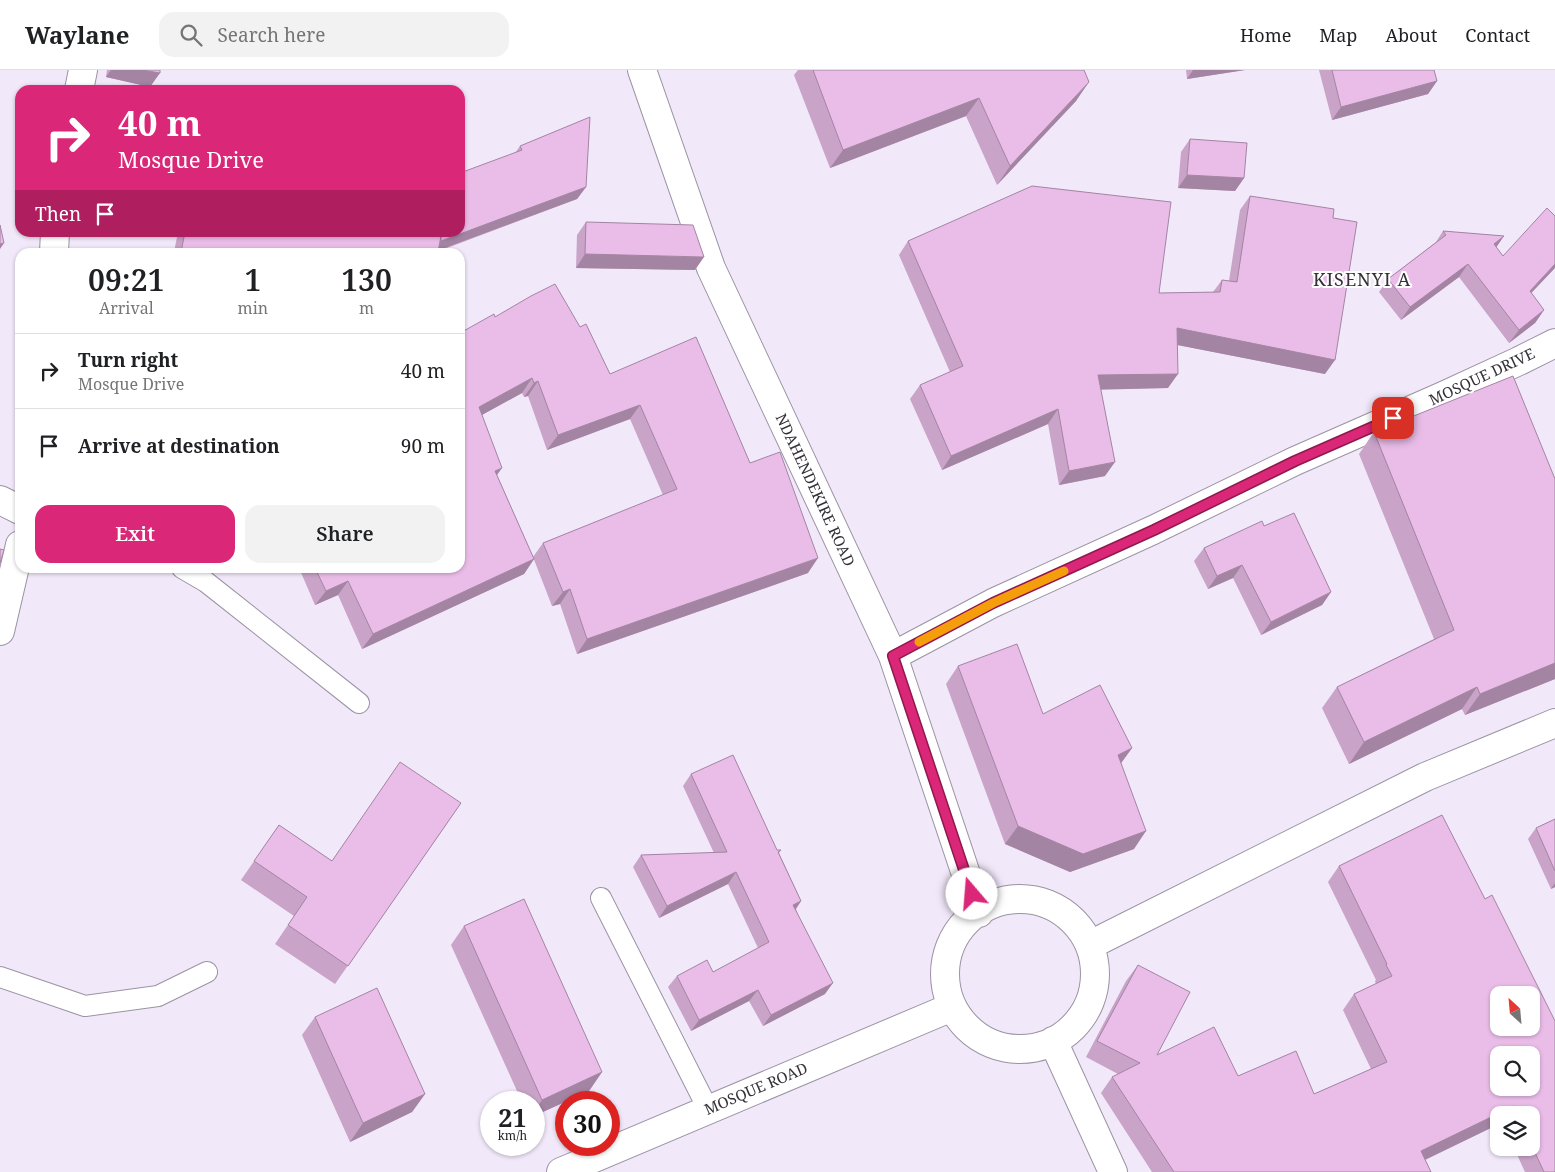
<!DOCTYPE html>
<style>
body{margin:0;font-family:"Noto Serif",serif;background:#f2f2f2;color:#202124;height:100vh;display:flex;flex-direction:column;font-size:19px;white-space:nowrap}
*{box-sizing:border-box;margin:0}
p{font-size:16px;color:#757577}
.icon{flex:none;width:28px;height:28px;fill:none;stroke:currentColor;stroke-width:2;stroke-linecap:round;stroke-linejoin:round}
.map{position:relative;flex:1;overflow:hidden}
.sheet{position:absolute;left:15px;top:178px;width:450px;height:325px;display:flex;flex-direction:column;background:#fff;border-radius:15px;box-shadow:0 1px 4px #0004}
.sheet>*{flex:none}
.hud{position:absolute;left:15px;top:15px;width:450px;height:152px;border-radius:15px;box-shadow:0 1px 4px #0004;background:#db2777;color:#fff;overflow:hidden}
.needle{width:32px;rotate:334deg}
.buttons{position:absolute;left:1490px;top:916px;display:grid;gap:10px}
.buttons a{display:grid;place-items:center;width:50px;height:50px;border-radius:10px;background:#fff;box-shadow:0 1px 4px #0004;font-size:25px}
.speed{position:absolute;left:480px;top:1021px;display:flex;gap:10px;font-size:25px;font-weight:700;text-align:center}
.speed>*{display:grid;place-content:center;width:65px;height:65px;border-radius:50%;background:#fff;box-shadow:0 1px 4px #0004;line-height:1}
.speed small{font-size:12px;font-weight:400}
.speed .limit{border:8px solid #d22;background:#fff;color:#111}
.pin{position:absolute;display:grid;place-items:center;width:42px;height:42px;color:#fff;margin:-21px;border-radius:10px;box-shadow:0 2px 8px #0006}
.me{position:absolute;width:55px;margin:-28px;rotate:342deg;stroke-linejoin:round;filter:drop-shadow(0 0 4px #0008)}
.turn{display:flex;align-items:center;gap:18px;height:105px;padding:0 20px;font-size:22px}
.turn .icon{width:65px;height:65px;stroke-width:2.5}
.turn b{display:block;font-size:35px;line-height:42px}
.then{display:flex;align-items:center;height:48px;padding:0 20px;background:#0003;gap:10px;font-size:19px}
.eta{display:flex;justify-content:space-evenly;align-items:center;height:85px;text-align:center}
.eta b{font-size:30px;font-weight:600;line-height:35px}
.cta{display:flex;gap:10px;margin-top:auto;padding:10px 20px}
.cta a{flex:1;height:58px;border-radius:15px;background:#db2777;color:#fff;font-size:20px;font-weight:600;line-height:58px;text-align:center}
.cta a+a{background:#f2f2f2;color:#202124}
ul{padding:0;list-style:none}
li{display:flex;align-items:center;gap:15px;height:75px;padding:0 20px;border-top:1px solid #e0e0e0}
li div{flex:1}
li b{display:block;font-size:19px}
li em{font-style:normal}
header{display:flex;align-items:center;gap:30px;box-sizing:border-box;height:70px;padding:0 25px;background:#fff;border-bottom:1px solid #e0e0e0}
header strong{font-size:24px}
nav{display:flex;gap:28px;margin-inline-start:auto;font-size:18px}
.search{width:350px;height:45px;background:#f2f2f2;display:flex;align-items:center;gap:12px;box-sizing:border-box;padding:0 18px;border-radius:15px;color:#757577;font-size:19px}
.map>svg:first-child{display:block}
.lines{fill:none;stroke-linecap:round;stroke-linejoin:round}
.service-casing{stroke:#9b93a3;stroke-width:22}
.minor-casing{stroke:#9b93a3;stroke-width:30}
.service{stroke:#fff;stroke-width:20}
.minor{stroke:#fff;stroke-width:28}
.wall{fill:#c9a3c8}
.shaded-wall{fill:#a484a3}
.building{fill:#eabde9;stroke:#a484a3;fill-rule:evenodd}
.route-casing{stroke:#8e194d;stroke-width:12}
.route{stroke:#db2777;stroke-width:9}
.slow{stroke:#f59e0b;stroke-width:9}
.labels{text-anchor:middle;stroke-width:4;stroke-linejoin:round;paint-order:stroke}
.street-label{font-size:15px;fill:#343137;stroke:#fff}
.quarter-label{font-size:18px;letter-spacing:1px;fill:#343137;stroke:#fff}
</style>
<header>
<strong>Waylane</strong>
<div class="search"><svg class="icon" aria-label="search" viewBox="0 0 24 24"><circle cx="10" cy="10" r="6"/><path d="M15 15l6 6"/></svg>Search here</div>
<nav><a>Home</a><a>Map</a><a>About</a><a>Contact</a></nav>
</header>
<div class="map">
<svg width="1555" height="1102" viewBox="0 0 1555 1102">
<rect width="100%" height="100%" fill="#f1e8f9"/>
<g class="lines">
<g class="service-casing">
<path id="service" d="M182 498 206 512 359 633
M601 828 708 1039
M0 907 85 936 158 926 207 902"/>
</g>
<g class="minor-casing">
<path id="minor" d="M642 0 711 198 893 586 979 843
M79 20 83 0
M54 182 55 162
M0 430 20 440
M0 561 20 475
M893 586 993 533 1153 460 1295 391 1443 326 1519 291 1555 273
M945 904a75 75 0 1 1 150 0a75 75 0 1 1-150 0Z
M1090 875 1425 707 1555 653
M1053 971 1113 1102
M561 1102 952 937"/>
</g>
<use href="#service" class="service"/>
<use href="#minor" class="minor"/>
</g>
<path class="wall" d="M107 0H160L150 17 106 7Z
M798 0H1084L1076 31 997 115 966 46 830 98 794 5Z
M1186 0H1245L1187 9Z
M1319 0H1434L1437 11 1428 24 1332 50Z
M1190 69 1244 108 1235 121 1178 118 1181 82Z
M520 76 586 117 577 129 439 181 438 182H174L178 162H460Z
M1250 126 1333 148 1325 304 1178 275 1168 318 1101 319 1105 406 1059 415 1048 354 942 400 910 329 920 315 950 302 899 185 908 171 1159 223 1213 222 1222 210 1229 211 1240 140Z
M586 152 695 200 576 198 577 165Z
M1443 161 1504 166 1496 177 1544 240 1535 253 1509 273 1459 207 1401 250 1379 222 1388 209 1436 172Z
M495 247 580 257 610 304 750 393 808 503 577 584 560 534 552 536 533 487 543 473 663 425 630 349 547 380 528 326 524 327 522 323 482 345 497 405 534 489 524 504 362 579 338 525 315 535 299 498H460Z
M1374 362 1555 409V609L1465 645 1462 639 1349 694 1322 638 1337 617 1434 569 1359 384Z
M1264 456 1331 522 1322 535 1261 565 1233 508 1208 519 1194 491 1204 478Z
M958 596 1043 644 1132 678 1121 693 1134 779 1070 802 1005 774 946 614Z
M691 704 777 780H781L779 783 801 831 796 839 825 924 763 956 749 931 691 961 668 917 677 906 713 902 758 878 728 814 659 848 633 797 641 785 714 783 683 716Z
M461 733 335 914 275 874 294 846 241 810 279 755 332 791Z
M1442 745 1555 1102H1525L1514 1078H1531V1045H1499V1054L1425 1090 1431 1102H1152L1101 1023 1112 1007 1118 1004 1086 987 1126 911 1138 895 1157 985 1238 1006 1314 1024 1371 999 1343 940 1354 924 1376 914 1375 911 1376 910 1328 812 1339 796Z
M1555 749V817L1551 819 1528 769 1536 758Z
M464 856 602 1002 589 1021 534 1046V1032H522L451 875Z
M315 947 425 1024 412 1042 350 1072 302 965Z"/>
<path class="shaded-wall" d="M111 0H142L160 3 150 17 106 7Z
M1193 0H1245L1187 9Z
M1437 11 1428 24 1332 50 1341 37Z
M1089 12 1076 31 997 115 1010 96Z
M979 28 966 46 830 98 843 80Z
M1187 105 1244 108 1235 121 1178 118Z
M586 117 577 129 434 182H433L441 171Z
M1504 166 1495 179 1494 174Z
M4 173 0 179V174Z
M585 184 704 187 695 200 576 198Z
M1468 194 1459 207 1401 250 1410 237Z
M1555 194V198L1521 234 1530 221Z
M1544 240 1535 253 1509 273 1519 260Z
M1177 258 1335 290 1325 304 1167 273Z
M1178 304 1168 318 1088 320 1098 305Z
M532 308 522 323 469 352 479 337Z
M538 311 528 326 524 327 534 313Z
M640 335 630 349 547 380 558 365Z
M1058 339 1048 354 942 400 951 386Z
M1115 392 1105 406 1059 415 1069 401Z
M502 398 492 412 495 401Z
M818 488 808 503 577 584 587 569Z
M534 489 524 504 362 579 373 564Z
M1242 495 1233 508 1208 519 1217 506Z
M348 511 338 525 315 535 326 521Z
M570 519 560 534 552 536 563 522Z
M1331 522 1322 535 1261 565 1271 552Z
M1555 593V609L1465 645 1480 624Z
M1477 617 1462 639 1349 694 1364 672Z
M1132 678 1119 696 1118 685Z
M1018 756 1146 761 1134 779 1070 802 1005 774Z
M736 802 728 814 659 848 667 836Z
M1555 813V817L1551 819Z
M801 831 793 843V835Z
M833 913 825 924 763 956 771 945Z
M758 920 749 931 691 961 699 950Z
M602 1002 589 1021 534 1046V1042L542 1030Z
M425 1024 412 1042 350 1072 363 1053Z
M1514 1036 1507 1045H1499V1054L1410 1097 1421 1081Z"/>
<path class="building" d="M142 0H160V3Z
M813 0H1084L1089 12 1010 96 979 28 843 80Z
M1332 0H1434L1437 11 1341 37Z
M590 47 586 117 441 171V166L438 165 437 162H460V103L522 80 520 76Z
M1190 69 1247 73 1244 108 1187 105Z
M1032 116 1171 132 1159 223 1220 222 1222 210 1237 212 1250 126 1334 139 1333 148 1357 152 1335 290 1177 258 1178 304 1098 305 1115 392 1069 401 1058 339 951 386 920 315 963 296 908 171Z
M1547 138 1555 146V194L1530 221 1544 240 1519 260 1468 194 1410 237 1388 209 1446 165 1443 161 1504 166 1494 174 1503 186Z
M586 152 693 155 704 187 585 184Z
M0 155 4 173 0 174Z
M185 162H423L441 166 438 182H181Z
M555 214 580 257 586 254 610 304 696 267 750 393 780 382 818 488 587 569 570 519 563 522 543 473 677 419 640 335 558 365 538 311 534 313 532 308 479 337 502 398 495 401 534 489 373 564 348 511 326 521 315 498H460V263L494 244 495 247 531 226Z
M1513 306 1555 409V593L1480 624 1477 617 1364 672 1337 617 1454 560 1374 362Z
M1294 443 1331 522 1271 552 1242 495 1217 506 1204 478 1262 451 1264 456Z
M0 479 4 480 0 493Z
M1017 574 1043 644 1100 615 1132 678 1118 685 1146 761 1083 784 1018 756 958 596Z
M733 685 777 780H781L778 782 801 831 793 835 833 913 771 945 758 920 699 950 677 906 707 890 713 902 769 872 736 802 667 836 641 785 727 782 691 704Z
M400 692 461 733 348 896 288 855 307 827 254 791 279 755 332 791Z
M1442 745 1485 829 1492 825 1555 951V1102H1544L1531 1074V1045H1518L1514 1036 1421 1081 1431 1102H1174L1112 1007 1140 993 1097 971 1138 895 1190 922 1157 985 1214 957 1238 1006 1296 981 1314 1024 1387 992 1354 924 1392 906 1386 895 1387 894 1339 796ZM1499 925H1531V958H1499ZM1499 985H1531V1018H1499Z
M1555 749V801L1536 758Z
M524 829 602 1002 542 1030 464 856Z
M377 918 425 1024 363 1053 315 947Z"/>
<g class="lines">
<g class="route-casing">
<path id="route" d="M972 824 893 586 993 533 1154 460 1295 391 1393 348"/>
</g>
<use href="#route" class="route"/>
<path class="slow" d="M919 572 993 533 1064 501"/>
</g>
<g class="labels">
<g class="street-label">
<text transform="translate(1482 307) rotate(-25)" y="5">MOSQUE DRIVE</text>
<text transform="translate(815 420) rotate(65)" y="5">NDAHENDEKIRE ROAD</text>
<text transform="translate(756 1019) rotate(-23)" y="5">MOSQUE ROAD</text>
</g>
<g class="quarter-label">
<text x="1362" y="216">KISENYI A</text>
</g>
</g>
</svg>
<div class="buttons">
<a><svg class="needle" viewBox="-14 -14 28 28"><path d="M0-13l5 13h-10z" fill="#e53935"/><path d="M0 13l5-13h-10z" fill="#757577"/></svg></a>
<a><svg class="icon" aria-label="search" viewBox="0 0 24 24"><circle cx="10" cy="10" r="6"/><path d="M15 15l6 6"/></svg></a>
<a><svg class="icon" aria-label="layers" viewBox="0 0 24 24"><path d="M12 4l9 5-9 5-9-5zM3 14l9 5 9-5"/></svg></a>
</div>
<div class="speed"><div>21<small>km/h</small></div><div class="limit">30</div></div>
<div class="pin" style="left:1393px;top:348px;background:#d93025"><svg class="icon" aria-label="arrive" viewBox="0 0 24 24"><path d="M6 21V4h12l-3 4 3 4H6"/></svg></div>
<svg class="me" style="left:972px;top:824px" viewBox="-20 -20 40 40"><circle r="19" fill="#fff"/><path d="M0-13L10 11 0 6-10 11z" fill="#db2777"/></svg>
<div class="hud">
<div class="turn"><svg class="icon" aria-label="right" viewBox="0 0 24 24"><path d="M7 20v-9h11M14 6l5 5-5 5"/></svg><div><b>40 m</b>Mosque Drive</div></div>
<div class="then">Then<svg class="icon" aria-label="arrive" viewBox="0 0 24 24"><path d="M6 21V4h12l-3 4 3 4H6"/></svg></div>
</div>
<section class="sheet">
<div class="eta">
<div><b>09:21</b><p>Arrival</p></div>
<div><b>1</b><p>min</p></div>
<div><b>130</b><p>m</p></div>
</div>
<ul>
<li><svg class="icon" aria-label="right" viewBox="0 0 24 24"><path d="M7 20v-9h11M14 6l5 5-5 5"/></svg><div><b>Turn right</b><p>Mosque Drive</p></div><em>40 m</em></li>
<li><svg class="icon" aria-label="arrive" viewBox="0 0 24 24"><path d="M6 21V4h12l-3 4 3 4H6"/></svg><div><b>Arrive at destination</b></div><em>90 m</em></li>
</ul>
<div class="cta"><a>Exit</a><a>Share</a></div>
</section>
</div>
